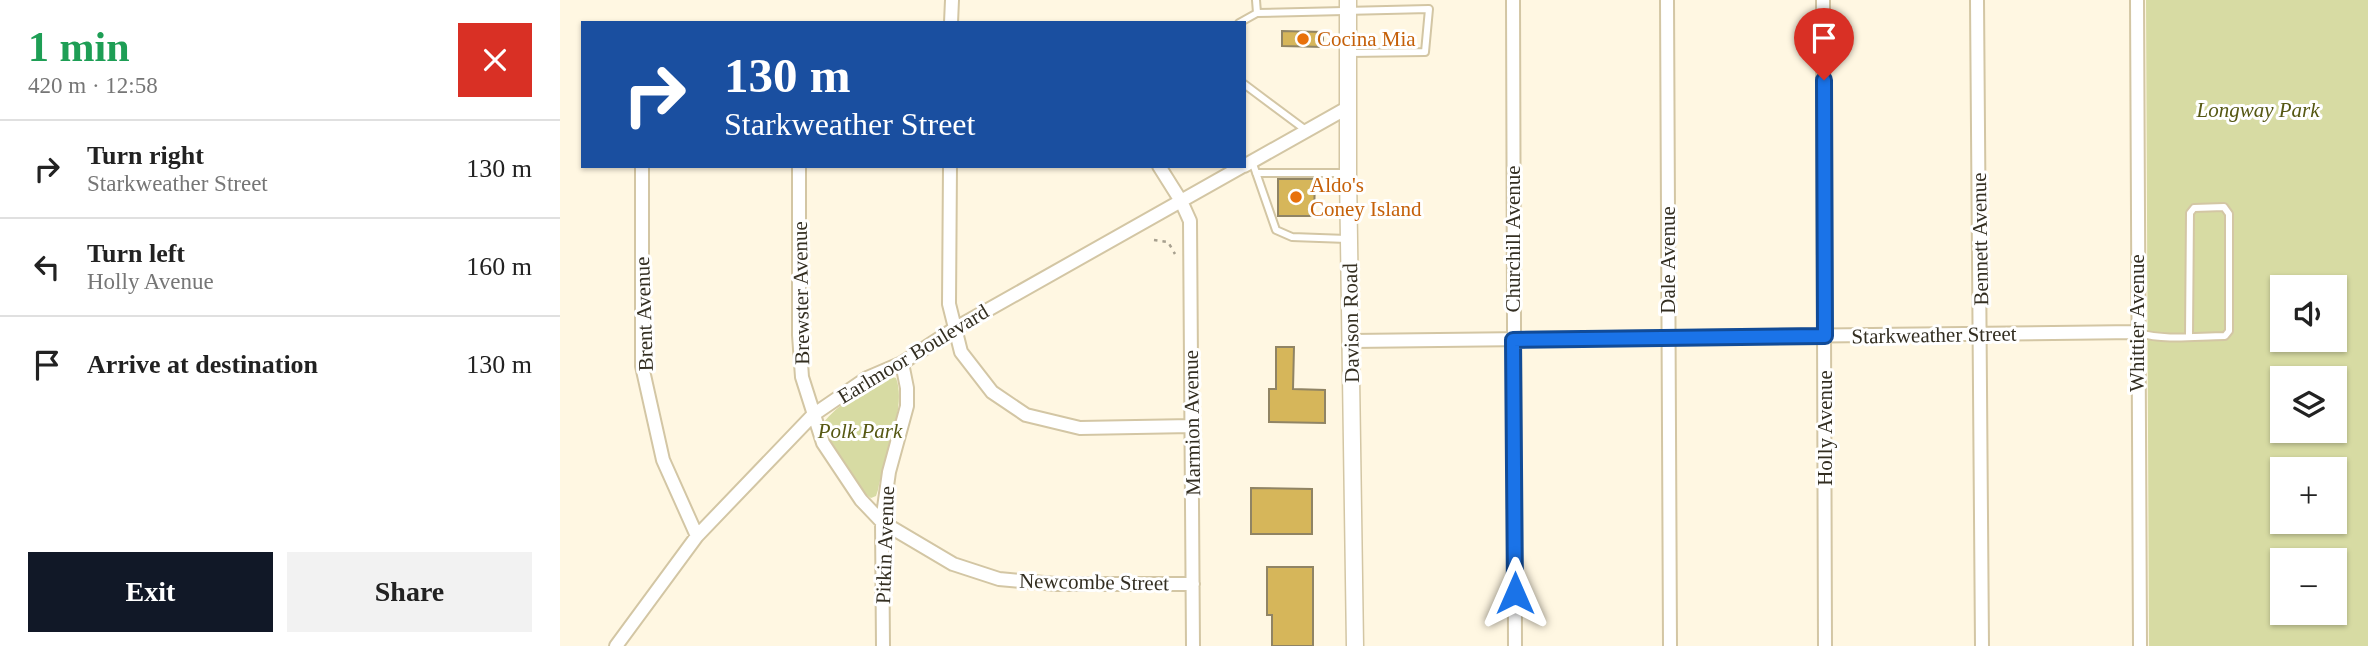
<!DOCTYPE html>
<meta charset="utf-8">
<style>
body{margin:0;font-family:"Times New Roman",serif;background:#f2f2f2;color:#222;height:100vh;display:flex;flex-direction:column;font-size:26px;white-space:nowrap}
*{box-sizing:border-box;margin:0}
p{font-size:23px;color:#767676}
.icon{flex:none;width:38px;height:38px;fill:none;stroke:currentColor;stroke-width:2;stroke-linecap:round;stroke-linejoin:round}
.map{position:relative;flex:1;overflow:hidden}
.side{display:flex;flex-direction:column;background:#fff;width:560px}
.side>*{flex:none}
.top-card{position:absolute;left:21px;top:21px;width:665px;height:147px;border-radius:0px;box-shadow:0 2px 5px #0004;background:#1a4fa0;color:#fff;overflow:hidden}
.tools{position:absolute;left:1710px;top:275px;display:grid;gap:14px}
.tools a{display:grid;place-items:center;width:77px;height:77px;border-radius:0px;background:#fff;box-shadow:0 2px 5px #0004;font-size:35px}
.pin{position:absolute;display:grid;place-items:center;width:60px;height:60px;color:#fff;margin:-72px -30px;border-radius:50% 50% 50% 0;rotate:-45deg;box-shadow:0 0 7px #0007}
.pin .icon{rotate:45deg}
.me{position:absolute;width:77px;margin:-38px;rotate:0deg;stroke-linejoin:round;filter:drop-shadow(0 0 5px #0008)}
.turn{display:flex;align-items:center;gap:24px;height:147px;padding:0 28px;font-size:32px}
.turn .icon{width:91px;height:91px;stroke-width:2.5}
.turn b{display:block;font-size:49px;line-height:60px}
.round{display:grid;place-items:center;flex:none;width:74px;height:74px;border-radius:0px;background:#f2f2f2}
.headline{display:flex;align-items:center;justify-content:space-between;height:119px;padding:0 28px}
h1{font-size:42px;font-weight:600;line-height:52px;color:#1e9e55}
.cta{display:flex;gap:14px;margin-top:auto;padding:14px 28px}
.cta a{flex:1;height:80px;border-radius:0px;background:#111827;color:#fff;font-size:28px;font-weight:600;line-height:80px;text-align:center}
.cta a+a{background:#f2f2f2;color:#222}
ul{padding:0;list-style:none}
li{display:flex;align-items:center;gap:21px;height:98px;padding:0 28px;border-top:2px solid #e0e0e0}
li div{flex:1}
li b{display:block;font-size:26px}
li em{font-style:normal}
main{display:flex;flex:1;min-height:0}
.map>svg:first-child{display:block}
.green{fill:#d7dba3;fill-rule:evenodd}
.building{fill:#d6b65a;stroke:#908464;stroke-width:2}
.lines{fill:none;stroke-linecap:round;stroke-linejoin:round}
.service-casing{stroke:#d3c6a4;stroke-width:10}
.minor-casing{stroke:#d3c6a4;stroke-width:16}
.secondary-casing{stroke:#d3c6a4;stroke-width:19}
.path{stroke:#a7a08f;stroke-width:2.5;stroke-dasharray:3.5 5;stroke-linecap:butt}
.service{stroke:#fff;stroke-width:6}
.minor{stroke:#fff;stroke-width:12}
.secondary{stroke:#fff;stroke-width:16}
.route-casing{stroke:#114b97;stroke-width:18}
.route{stroke:#1a73e8;stroke-width:12}
.food-dot{fill:#e8710a;stroke:#fff;stroke-width:2.5}
.labels{text-anchor:middle;stroke-width:6;stroke-linejoin:round;paint-order:stroke}
.food-label{font-size:21px;fill:#c56008;stroke:#fff;text-anchor:start}
.park-label{font-size:21px;font-style:italic;fill:#565813;stroke:#fff}
.street-label{font-size:21px;fill:#332e21;stroke:#fff}
</style>
<main>
<section class="side">
<div class="headline"><div><h1>1 min</h1><p>420 m · 12:58</p></div><a class="round" style="background:#d93025;color:#fff"><svg class="icon" aria-label="close" viewBox="0 0 24 24"><path d="M6 6l12 12M18 6L6 18"/></svg></a></div>
<ul>
<li><svg class="icon" aria-label="right" viewBox="0 0 24 24"><path d="M7 20v-9h11M14 6l5 5-5 5"/></svg><div><b>Turn right</b><p>Starkweather Street</p></div><em>130 m</em></li>
<li><svg class="icon" aria-label="left" viewBox="0 0 24 24"><path d="M17 20v-9H6M10 6l-5 5 5 5"/></svg><div><b>Turn left</b><p>Holly Avenue</p></div><em>160 m</em></li>
<li><svg class="icon" aria-label="arrive" viewBox="0 0 24 24"><path d="M6 21V4h12l-3 4 3 4H6"/></svg><div><b>Arrive at destination</b></div><em>130 m</em></li>
</ul>
<div class="cta"><a>Exit</a><a>Share</a></div>
</section>
<div class="map">
<svg width="1808" height="646" viewBox="0 0 1808 646">
<rect width="100%" height="100%" fill="#fff7e2"/>
<path class="green" d="M1586 0H1808V646H1589ZM1722 287H1774V340H1722ZM1722 378H1774V430H1722ZM1722 469H1774V522H1722ZM1722 560H1774V612H1722Z
M328 376 336 378C347 406 324 460 318 490L316 496 311 498 305 494 276 452 262 424C279 403 305 388 328 376Z"/>
<path class="building" d="M722 31 763 32V47L722 46Z
M718 179H755L754 216H718Z
M716 347H734L733 389 765 390V423L709 422V389H716Z
M691 488 752 489V534H691Z
M707 567H753V646H712V615H707Z"/>
<g class="lines">
<g class="service-casing">
<path id="service" d="M696 0 697 13 869 9 865 52 788 53
M679 23 697 13
M684 84 747 131
M692 161 716 230 732 237 787 239
M696 173H786
M1579 333C1606 341 1638 336 1665 336L1669 331V214L1664 207 1634 208 1630 213 1629 336"/>
</g>
<g class="minor-casing">
<path id="minor" d="M953 0 955 646
M1107 0 1110 646
M1263 0 1265 646
M1417 0 1422 646
M1577 0 1580 646
M391 23 392 0
M82 166V366L103 460 137 536
M239 166V335L242 377 263 443 301 500 322 522 393 564 439 579 496 584H633
M390 166 389 304 401 352 432 392 466 415 520 428 632 426
M599 166 621 201 630 221 633 646
M684 166 787 108
M792 341 1577 332
M56 646 137 536 253 415 307 378 342 363 394 329 683 166
M323 646 322 522 329 472 347 406V388L342 363"/>
</g>
<g class="secondary-casing">
<path id="secondary" d="M788 0V173L795 646"/>
</g>
<path class="path" d="M594 240 608 242 615 254"/>
<use href="#service" class="service"/>
<use href="#minor" class="minor"/>
<use href="#secondary" class="secondary"/>
</g>
<g class="lines">
<g class="route-casing">
<path id="route" d="M955 593 953 340 1265 336 1264 80"/>
</g>
<use href="#route" class="route"/>
</g>
<g class="food-dot">
<circle cx="743" cy="39" r="7"/>
<circle cx="736" cy="197" r="7"/>
</g>
<g class="labels">
<g class="food-label">
<text x="757" y="46">Cocina Mia</text>
<text x="750" y="192">Aldo's<tspan x="750" dy="24">Coney Island</tspan></text>
</g>
<g class="park-label">
<text x="1698" y="117">Longway Park</text>
<text x="300" y="438">Polk Park</text>
</g>
<g class="street-label">
<text transform="translate(953 239) rotate(-90)" y="7">Churchill Avenue</text>
<text transform="translate(1420 239) rotate(-91)" y="7">Bennett Avenue</text>
<text transform="translate(1108 260) rotate(-90)" y="7">Dale Avenue</text>
<text transform="translate(241 293) rotate(-91)" y="7">Brewster Avenue</text>
<text transform="translate(84 314) rotate(-92)" y="7">Brent Avenue</text>
<text transform="translate(791 323) rotate(-91)" y="7">Davison Road</text>
<text transform="translate(1577 323) rotate(-90)" y="7">Whittier Avenue</text>
<text transform="translate(1374 335) rotate(-1)" y="7">Starkweather Street</text>
<text transform="translate(353 354) rotate(-31)" y="7">Earlmoor Boulevard</text>
<text transform="translate(632 423) rotate(-91)" y="7">Marmion Avenue</text>
<text transform="translate(1265 428) rotate(-90)" y="7">Holly Avenue</text>
<text transform="translate(325 545) rotate(-88)" y="7">Pitkin Avenue</text>
<text transform="translate(534 582) rotate(1)" y="7">Newcombe Street</text>
</g>
</g>
</svg>
<div class="tools">
<a><svg class="icon" aria-label="sound" viewBox="0 0 24 24"><path d="M4 9h4l5-4v14l-5-4H4zM17 9q2 3 0 6"/></svg></a>
<a><svg class="icon" aria-label="layers" viewBox="0 0 24 24"><path d="M12 4l9 5-9 5-9-5zM3 14l9 5 9-5"/></svg></a>
<a>+</a>
<a>−</a>
</div>
<div class="pin" style="left:1264px;top:80px;background:#d93025"><svg class="icon" aria-label="arrive" viewBox="0 0 24 24"><path d="M6 21V4h12l-3 4 3 4H6"/></svg></div>
<svg class="me" style="left:955px;top:593px" viewBox="-20 -20 40 40"><path d="M0-17L14 15 0 8-14 15z" fill="#1a73e8" stroke="#fff" stroke-width="4"/></svg>
<div class="top-card">
<div class="turn"><svg class="icon" aria-label="right" viewBox="0 0 24 24"><path d="M7 20v-9h11M14 6l5 5-5 5"/></svg><div><b>130 m</b>Starkweather Street</div></div>
</div>
</div>
</main>
